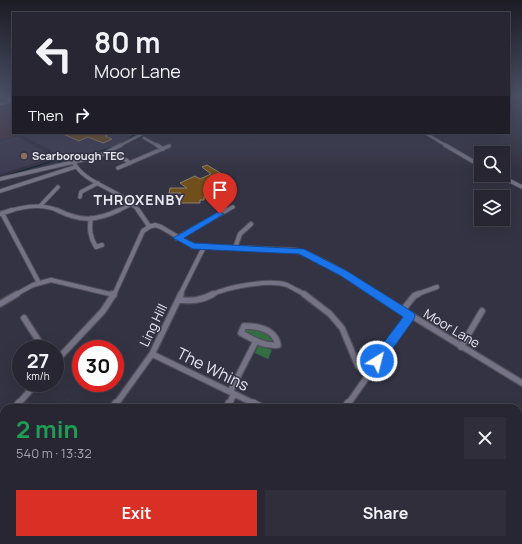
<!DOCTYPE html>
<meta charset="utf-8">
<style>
body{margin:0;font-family:Manrope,sans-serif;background:#2f2e3a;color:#f1f3f6;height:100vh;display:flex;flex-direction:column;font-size:15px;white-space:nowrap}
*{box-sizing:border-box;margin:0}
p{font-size:13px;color:#a4a5ac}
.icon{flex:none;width:22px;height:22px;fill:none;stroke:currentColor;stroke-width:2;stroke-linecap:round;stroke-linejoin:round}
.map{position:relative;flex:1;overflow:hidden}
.drawer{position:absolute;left:0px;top:404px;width:522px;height:140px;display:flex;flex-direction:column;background:#272632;border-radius:12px 12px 0 0;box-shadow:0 4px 16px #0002,0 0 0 1px #43434d}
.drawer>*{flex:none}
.hud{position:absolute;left:12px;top:12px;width:498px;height:122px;border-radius:0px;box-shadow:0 4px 16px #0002,0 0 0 1px #43434d;background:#272632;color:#f1f3f6;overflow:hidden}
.tools{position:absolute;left:474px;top:146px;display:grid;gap:8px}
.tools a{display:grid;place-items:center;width:36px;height:36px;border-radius:0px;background:#272632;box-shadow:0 4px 16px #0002,0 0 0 1px #43434d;font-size:20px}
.speed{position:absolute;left:12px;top:340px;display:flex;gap:8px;font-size:20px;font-weight:700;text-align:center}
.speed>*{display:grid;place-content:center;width:52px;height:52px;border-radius:50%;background:#272632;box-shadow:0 4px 16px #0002,0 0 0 1px #43434d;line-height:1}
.speed small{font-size:10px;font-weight:400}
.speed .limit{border:6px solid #d22;background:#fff;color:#111}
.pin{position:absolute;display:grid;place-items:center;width:34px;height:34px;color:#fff;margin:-41px -17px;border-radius:50% 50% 50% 0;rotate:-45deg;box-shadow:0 0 4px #0007}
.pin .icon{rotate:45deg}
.me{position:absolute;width:44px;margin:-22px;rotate:36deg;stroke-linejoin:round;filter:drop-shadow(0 0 3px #0008)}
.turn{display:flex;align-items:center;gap:14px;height:84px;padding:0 16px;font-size:18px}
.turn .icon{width:52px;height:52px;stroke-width:2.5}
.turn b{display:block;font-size:28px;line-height:34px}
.then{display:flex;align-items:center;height:38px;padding:0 16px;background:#0003;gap:8px;font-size:15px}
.round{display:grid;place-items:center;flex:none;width:42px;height:42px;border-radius:0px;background:#2f2e3a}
.head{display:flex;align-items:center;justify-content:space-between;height:68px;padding:0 16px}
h1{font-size:24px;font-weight:700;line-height:30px;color:#1e9e55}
.action{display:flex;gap:8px;margin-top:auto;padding:8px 16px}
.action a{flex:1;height:46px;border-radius:0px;background:#d93025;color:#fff;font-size:16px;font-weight:700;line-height:46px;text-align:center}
.action a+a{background:#2f2e3a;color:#f1f3f6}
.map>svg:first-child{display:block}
.built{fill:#3d3b51}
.medical{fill:#473743}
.green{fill:#336e43}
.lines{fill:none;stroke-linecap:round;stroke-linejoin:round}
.stream{stroke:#03262c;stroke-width:1}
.building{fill:#704f1a;stroke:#8d8170}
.minor-far4-casing{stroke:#514f5d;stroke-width:3.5}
.minor-far3-casing{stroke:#514f5d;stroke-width:5}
.minor-far2-casing{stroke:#514f5d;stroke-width:6}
.minor-far1-casing{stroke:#514f5d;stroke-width:8}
.minor-casing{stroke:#514f5d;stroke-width:9}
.minor-far4{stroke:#747284;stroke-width:2.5}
.minor-far3{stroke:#747284;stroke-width:3.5}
.minor-far2{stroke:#747284;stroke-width:4}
.minor-far1{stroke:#747284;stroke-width:5.5}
.minor{stroke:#747284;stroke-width:7}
.route{fill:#1a73e8;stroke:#114b97}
.education-dot{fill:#8d6e63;stroke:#343343;stroke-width:1.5}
.labels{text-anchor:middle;stroke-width:3;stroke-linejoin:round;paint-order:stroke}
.far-poi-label{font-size:11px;font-weight:bold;fill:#e7e6f1;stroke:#343343;text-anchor:start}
.street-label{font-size:13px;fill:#e7e6f1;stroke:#343343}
.far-district-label{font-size:14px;font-weight:bold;letter-spacing:1px;fill:#e7e6f1;stroke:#343343}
.near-street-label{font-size:16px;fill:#e7e6f1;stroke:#343343}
</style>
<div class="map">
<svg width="522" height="544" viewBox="0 0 522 544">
<rect width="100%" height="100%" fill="#343343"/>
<path class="built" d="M16 133H137L115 146 99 153 56 163 51 150Z
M18 136 45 152 49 159 0 174V141Z"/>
<path class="medical" d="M13 101V129L7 131 16 136 0 140V104Z"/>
<path class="green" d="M247 328 266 331 274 339 273 341C266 343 250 337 245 331Z
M260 345 272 350 268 359 255 353 258 346Z
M518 530 522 532V544H394L395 540H518Z"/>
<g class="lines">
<path class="stream" d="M129 138 138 133
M83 156 110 148
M2 177 56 160 58 162 71 158"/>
</g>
<path class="building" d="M61 133H111L105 136 112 139 103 143 88 137 79 141Z
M207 165 222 174 212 178 219 183 225 180 231 183 218 190 216 188 213 190 209 187 207 197H204V200H200V203H178L181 193H169L170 188H187L180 183 195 176 200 179 211 174 202 167Z"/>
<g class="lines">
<g class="minor-far4-casing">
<path id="minor-far4" d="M0 97 13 100
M0 104 13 101
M425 133 447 146
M144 138 158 146
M119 146 144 133"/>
</g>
<g class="minor-far3-casing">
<path id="minor-far3" d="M157 145 163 149
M445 145 481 166
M106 153 119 155 130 163
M73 161C84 185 120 188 139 211
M118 168 169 146
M498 175 522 187
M0 179 99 156 121 145
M0 191 75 167
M80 197 81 192 98 183
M40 206 58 187
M9 211C25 206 43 203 59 211
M117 211 132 204
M225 211 233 207"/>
</g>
<g class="minor-far2-casing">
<path id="minor-far2" d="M57 210C81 222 96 221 119 210
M138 210 149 226
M2 213 39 283
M0 214 12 210
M91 218C89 229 90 237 96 247L102 245
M177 238 227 210
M235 248 240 234 251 224
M15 295 33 285 51 280 114 295
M114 295 143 231 149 227 155 225 161 227 193 246 294 250C325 258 352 278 378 295
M180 295 204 247
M211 295C227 287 269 279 287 285 293 288 300 292 306 295
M415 295 437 287"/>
</g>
<g class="minor-far1-casing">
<path id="minor-far1" d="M112 294 114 295
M304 294 330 314 342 328 358 366 368 374
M376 294 522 383
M178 300C191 301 201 301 213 294
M0 304 17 294
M402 311 414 296 418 294
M24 318 44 349
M244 326C258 326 275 329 278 345 265 347 252 339 241 333Z
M461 347 482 311
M152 354 255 404
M55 362 103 311 114 294
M230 392 256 341
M18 404 37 383
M116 404 152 354 181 294
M229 404 234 394
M348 404 410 316"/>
</g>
<g class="minor-casing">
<path id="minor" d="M253 403 263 408
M15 408 19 403
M113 408 116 403
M227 408 229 403
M345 408 348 403
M0 424 4 420
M165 544 167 540
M299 544 300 540"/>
</g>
<use href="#minor-far4" class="minor-far4"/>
<use href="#minor-far3" class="minor-far3"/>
<use href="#minor-far2" class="minor-far2"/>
<use href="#minor-far1" class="minor-far1"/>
<use href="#minor" class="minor"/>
</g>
<linearGradient id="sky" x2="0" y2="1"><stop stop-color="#1d1c25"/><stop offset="0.56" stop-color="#4a5066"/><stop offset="1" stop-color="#4a5066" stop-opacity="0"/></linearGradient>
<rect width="522" height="171" fill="url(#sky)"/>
<path class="route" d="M218 212H220L224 214 184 238 194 243 304 249 347 271 414 313 415 316 414 319 381 365 377 366 373 365 371 361 373 357 403 317 341 276 299 254 193 249 173 238Z"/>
<circle class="education-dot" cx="24" cy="156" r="4"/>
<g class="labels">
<g class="far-poi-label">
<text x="32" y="160">Scarborough TEC</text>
</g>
<g class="street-label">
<text transform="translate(153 325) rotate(-64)" y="5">Ling Hill</text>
<text transform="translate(452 328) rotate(31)" y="5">Moor Lane</text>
</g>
<g class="far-district-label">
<text x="139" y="205">THROXENBY</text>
</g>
<g class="near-street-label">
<text transform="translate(213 369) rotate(26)" y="6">The Whins</text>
</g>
</g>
</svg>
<div class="tools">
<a><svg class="icon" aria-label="search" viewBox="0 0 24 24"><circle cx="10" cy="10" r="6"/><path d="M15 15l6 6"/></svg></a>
<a><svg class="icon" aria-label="layers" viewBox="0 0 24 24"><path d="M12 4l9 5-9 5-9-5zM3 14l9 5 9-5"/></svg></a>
</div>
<div class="speed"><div>27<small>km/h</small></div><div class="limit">30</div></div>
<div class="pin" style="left:220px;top:214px;background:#d93025"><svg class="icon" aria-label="arrive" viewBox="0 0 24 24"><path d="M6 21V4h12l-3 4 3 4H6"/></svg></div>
<svg class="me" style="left:377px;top:361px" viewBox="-20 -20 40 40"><circle r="17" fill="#1a73e8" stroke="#fff" stroke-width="3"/><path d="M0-11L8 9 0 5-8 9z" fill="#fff"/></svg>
<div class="hud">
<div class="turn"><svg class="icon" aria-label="left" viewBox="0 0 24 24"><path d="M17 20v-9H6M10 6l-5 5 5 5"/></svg><div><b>80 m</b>Moor Lane</div></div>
<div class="then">Then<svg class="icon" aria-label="right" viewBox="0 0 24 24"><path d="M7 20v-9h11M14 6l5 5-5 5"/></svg></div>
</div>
<section class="drawer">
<div class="head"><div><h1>2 min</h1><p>540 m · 13:32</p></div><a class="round"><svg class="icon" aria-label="close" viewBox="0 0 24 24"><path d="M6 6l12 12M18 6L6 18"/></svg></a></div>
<div class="action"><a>Exit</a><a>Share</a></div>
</section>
</div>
